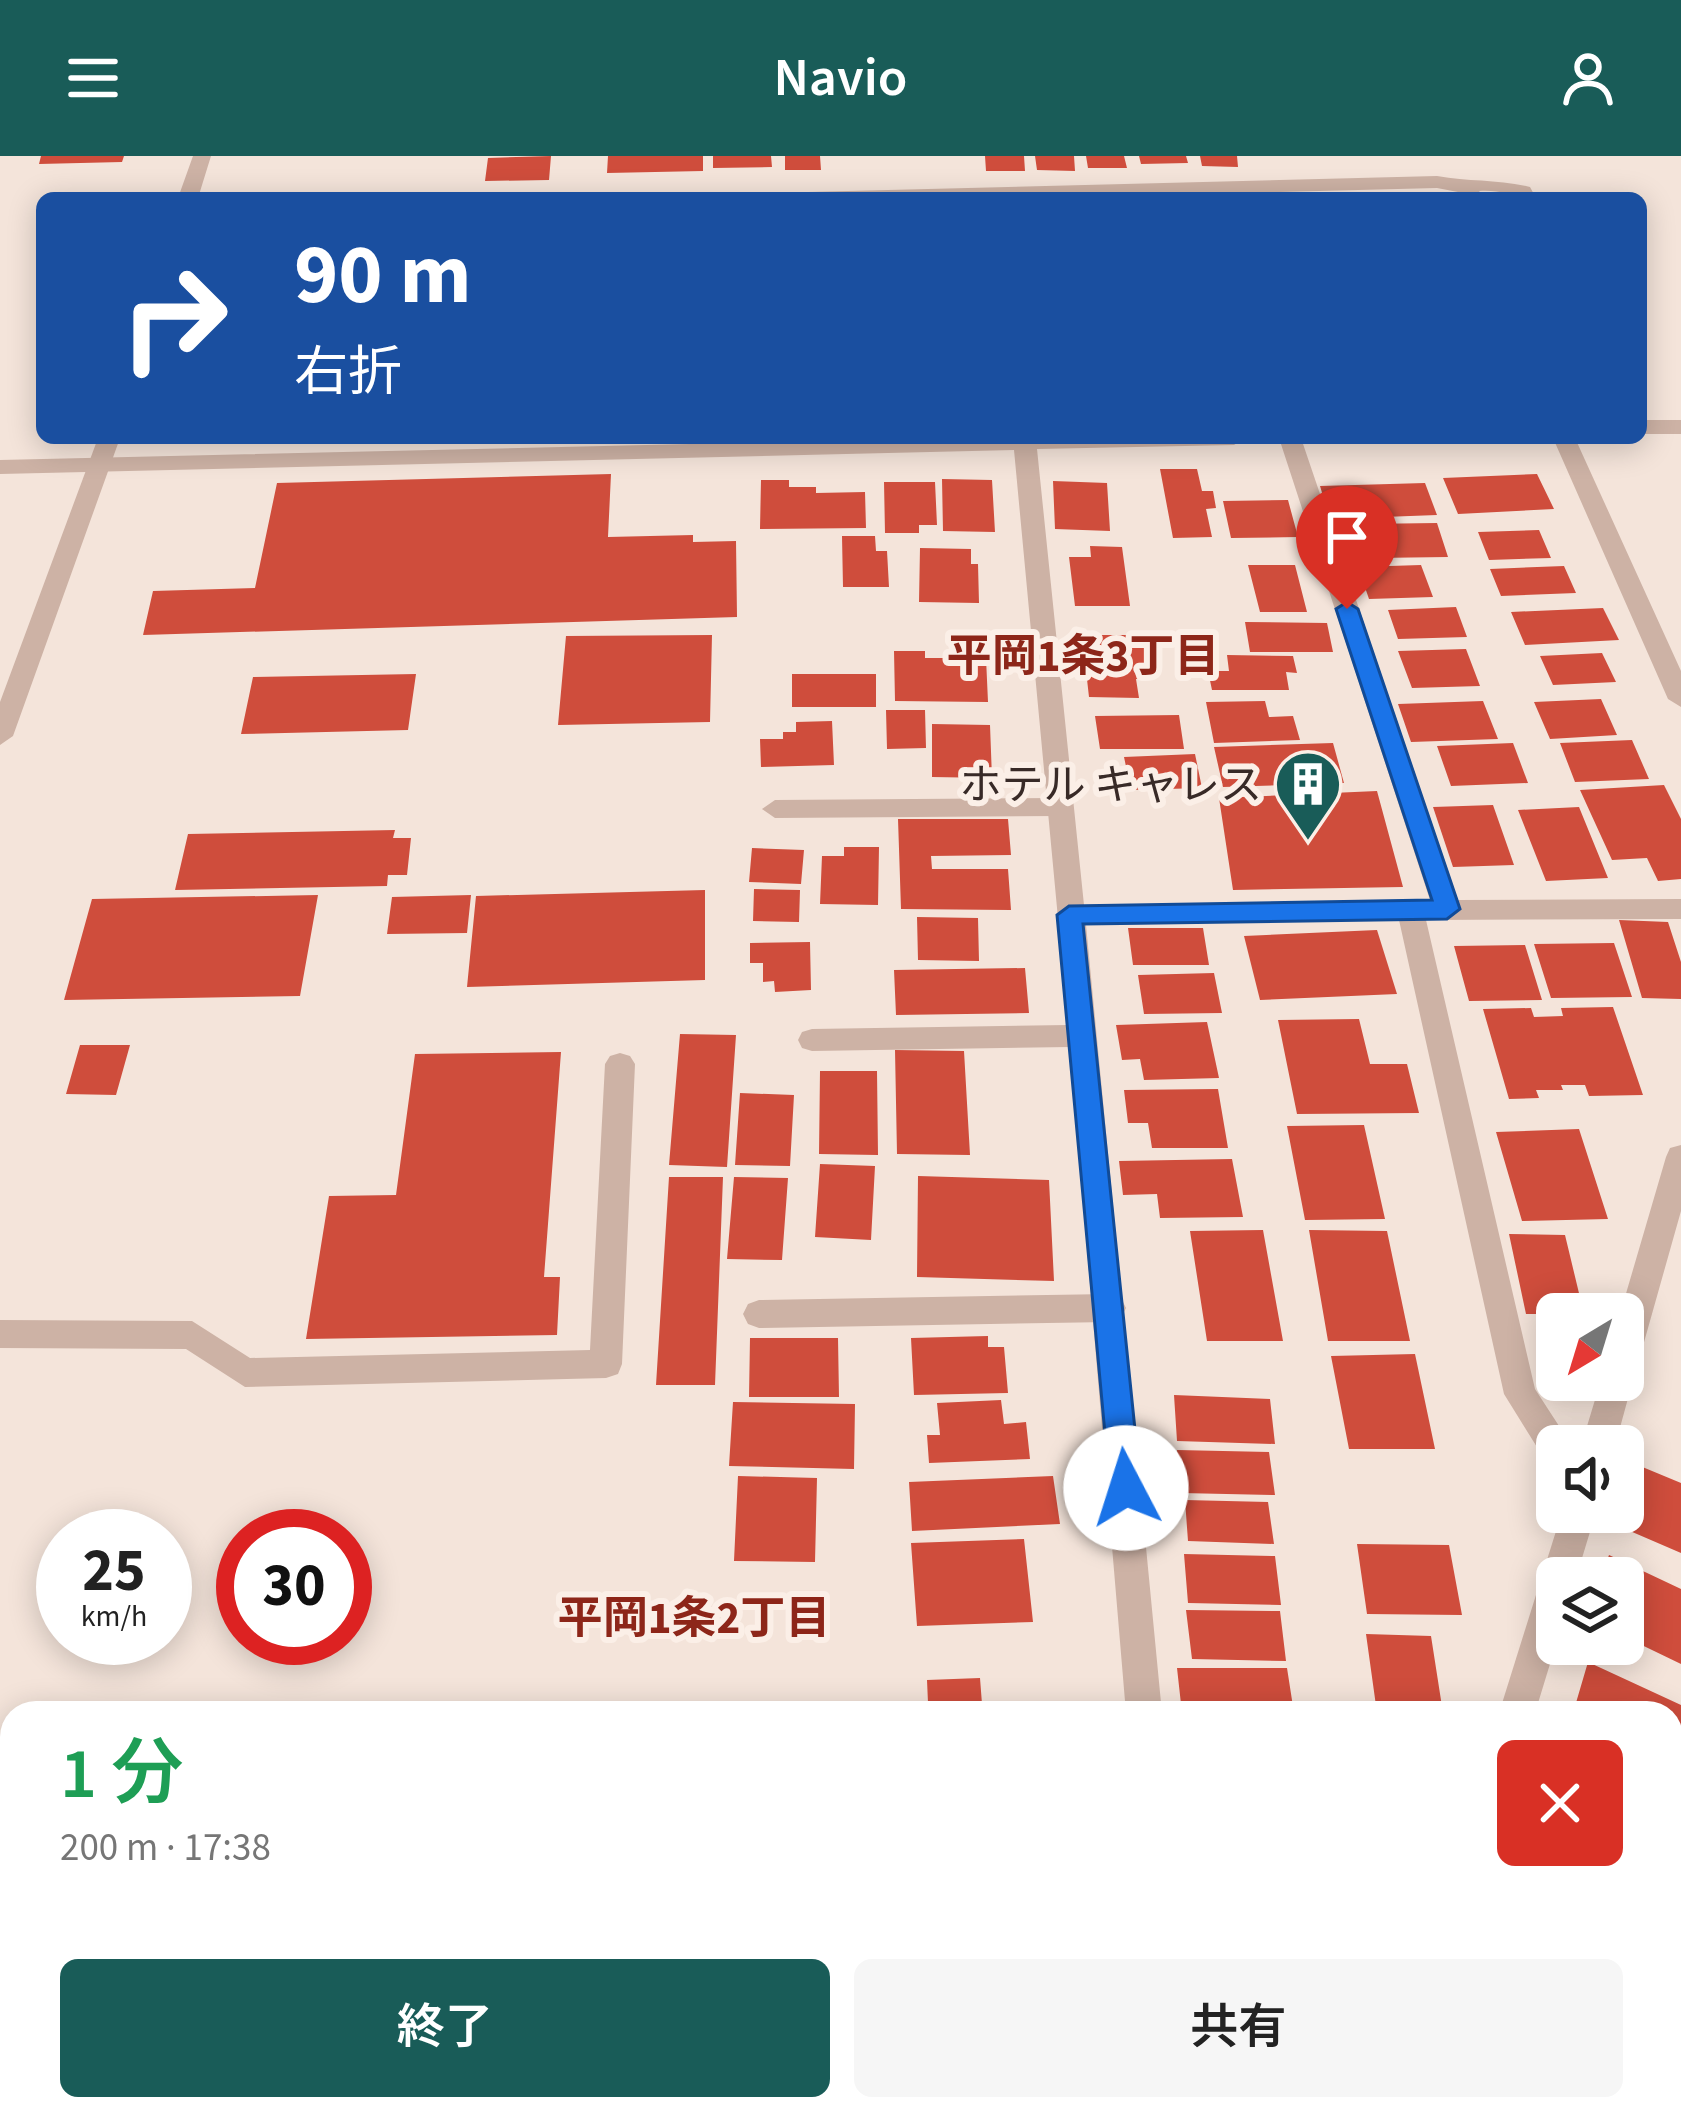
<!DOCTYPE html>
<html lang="ja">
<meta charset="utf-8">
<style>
body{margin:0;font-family:"Source Sans 3","Noto Sans JP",sans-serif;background:#f6f6f6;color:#222;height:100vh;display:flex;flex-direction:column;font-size:45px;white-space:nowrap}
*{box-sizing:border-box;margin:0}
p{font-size:39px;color:#767676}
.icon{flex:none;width:66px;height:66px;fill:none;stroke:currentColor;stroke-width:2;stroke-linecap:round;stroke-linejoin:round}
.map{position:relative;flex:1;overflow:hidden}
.sheet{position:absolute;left:0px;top:1545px;width:1683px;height:420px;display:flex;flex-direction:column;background:#fff;border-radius:36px 36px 0 0;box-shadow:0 6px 30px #0003}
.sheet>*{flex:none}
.banner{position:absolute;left:36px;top:36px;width:1611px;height:252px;border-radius:18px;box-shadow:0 6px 30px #0003;background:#1a4fa0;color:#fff;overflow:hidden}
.needle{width:78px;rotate:218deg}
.fabs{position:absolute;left:1536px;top:1137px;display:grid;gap:24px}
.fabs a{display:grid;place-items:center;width:108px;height:108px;border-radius:18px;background:#fff;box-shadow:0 6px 30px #0003;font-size:60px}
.speed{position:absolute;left:36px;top:1353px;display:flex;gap:24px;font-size:60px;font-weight:700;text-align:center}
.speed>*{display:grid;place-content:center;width:156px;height:156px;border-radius:50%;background:#fff;box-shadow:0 6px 30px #0003;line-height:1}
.speed small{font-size:30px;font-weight:400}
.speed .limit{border:18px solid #d22;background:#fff;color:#111}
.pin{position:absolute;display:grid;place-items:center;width:102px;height:102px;color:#fff;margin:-123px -51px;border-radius:50% 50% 50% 0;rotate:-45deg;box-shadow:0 0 12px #0007}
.pin .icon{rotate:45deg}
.me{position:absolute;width:132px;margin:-66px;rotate:355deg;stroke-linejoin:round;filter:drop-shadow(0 0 9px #0008)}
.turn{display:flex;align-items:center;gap:42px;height:252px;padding:0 60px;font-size:54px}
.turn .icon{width:156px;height:156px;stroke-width:2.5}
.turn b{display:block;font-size:84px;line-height:102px}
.round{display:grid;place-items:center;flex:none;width:126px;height:126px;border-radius:18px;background:#f6f6f6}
.head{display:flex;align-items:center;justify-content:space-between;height:204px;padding:0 60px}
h1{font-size:72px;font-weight:600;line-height:90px;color:#1e9e55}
.primary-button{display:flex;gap:24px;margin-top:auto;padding:24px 60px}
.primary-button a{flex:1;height:138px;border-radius:18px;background:#195c58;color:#fff;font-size:48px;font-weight:600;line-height:138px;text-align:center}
.primary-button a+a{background:#f6f6f6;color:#222}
header{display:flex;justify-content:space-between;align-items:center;height:156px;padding:0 60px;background:#195c58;color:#fff;font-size:54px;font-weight:600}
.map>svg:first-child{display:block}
.building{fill:#cf4d3c}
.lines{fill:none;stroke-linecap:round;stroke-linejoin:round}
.service{fill:#cdb2a5;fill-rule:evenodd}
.minor{fill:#cdb2a5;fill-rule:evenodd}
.tertiary{fill:#cdb2a5;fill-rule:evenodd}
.route{fill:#1a73e8;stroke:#114b97;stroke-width:3}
.labels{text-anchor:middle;stroke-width:12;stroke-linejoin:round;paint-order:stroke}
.poi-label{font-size:42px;fill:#382a27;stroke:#fbefe7;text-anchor:end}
.neighbourhood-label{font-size:45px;font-weight:bold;fill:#8d2619;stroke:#fbefe7}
</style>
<header><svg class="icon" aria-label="menu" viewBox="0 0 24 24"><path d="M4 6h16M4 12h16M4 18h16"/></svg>Navio<svg class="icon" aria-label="person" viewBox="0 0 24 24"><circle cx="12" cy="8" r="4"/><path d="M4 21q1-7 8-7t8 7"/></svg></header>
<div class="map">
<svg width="1681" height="1965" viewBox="0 0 1681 1965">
<rect width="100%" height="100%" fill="#f4e4da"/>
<path class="building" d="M41 0H124L122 6 39 8Z
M551 0 549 24 485 25 488 2Z
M608 0H703V15L607 17Z
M713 0H771L772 11 713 12Z
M785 0H820L821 14H785Z
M985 0H1024L1025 15H986Z
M1035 0H1074L1075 15 1037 14Z
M1086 0H1124L1127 12H1088Z
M1139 0H1186L1188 7 1141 8Z
M1200 0H1237L1238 11 1202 10Z
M1160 313H1197L1202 335H1213L1216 352 1206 353 1212 381 1173 382Z
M611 318 608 381 693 379V386L736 385 737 461 143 479 153 435 255 432 277 327Z
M1537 318 1554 353 1458 358 1443 322Z
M942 323 992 324 995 376 943 375Z
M761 324H789V331H816V337L865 336 866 372 760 373Z
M1053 325 1107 327 1110 375 1055 373Z
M884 326H935L937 369H919V377H885Z
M1425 327 1437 359 1330 363 1320 330Z
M1288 344 1298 381 1231 382 1223 345Z
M1437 367 1448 401 1374 402 1364 368Z
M1539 374 1551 402 1489 404 1478 376Z
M842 380H875L876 395H887L889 431H843Z
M1090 390 1122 391 1130 450H1075L1069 401H1091Z
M920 392 971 393V408H978L979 447 919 446Z
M1248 409H1295L1307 456H1260Z
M1421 409 1433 441 1369 443 1358 411Z
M1564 410 1576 437 1501 440 1490 413Z
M1456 451 1467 481 1398 483 1388 454Z
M1603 452 1619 484 1525 489 1511 456Z
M1245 466 1327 467 1333 496H1250Z
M712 479 710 566 558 569 566 480Z
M1082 479H1145L1151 523H1136L1139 542 1089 541Z
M1466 493 1480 530 1412 532 1398 495Z
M894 495H925V502H986L988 546 895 545Z
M1602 497 1616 526 1553 529 1540 500Z
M1227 499 1293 500 1297 517 1286 516 1289 534H1212L1208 515H1229Z
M416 518 408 574 241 578 253 521Z
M792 518H876V551H792Z
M1601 543 1617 579 1550 583 1534 546Z
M1265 545 1269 561 1293 560 1300 584 1214 587 1206 546Z
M1483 545 1498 583 1411 586 1398 548Z
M886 554H925L926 592 887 593Z
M1179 559 1184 593H1100L1095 560Z
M832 565 834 609 761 611 760 583H783V576H796V566Z
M932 568 990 569 992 622 932 621Z
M1632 584 1649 623 1575 626 1560 587Z
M1333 587 1344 627 1223 631 1214 591Z
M1513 587 1528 627 1451 630 1437 590Z
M1195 598 1202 632 1131 634 1124 601Z
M1664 629 1681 663V723L1658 725 1647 702 1612 704 1580 634Z
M1377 635 1403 731 1233 734 1219 642Z
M1493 649 1514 709 1453 711 1433 651Z
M1579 651 1608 722 1546 725 1518 654Z
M898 663H1008L1011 699 931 700 932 713H1008L1011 754 901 753Z
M395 674 393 682H411L407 719H388L387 730 175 734 188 678Z
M844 691H879L878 749 820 748 822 700H844Z
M752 692 804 694 801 728 749 726Z
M754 733 800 734 799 766 753 765Z
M705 734V824L467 831 476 740Z
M318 739 300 840 64 844 92 743Z
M471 739 467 777 387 778 392 741Z
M917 761 978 762 979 805 918 804Z
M1619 764 1668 766 1681 806V843L1642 842Z
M1128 772H1203L1209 809H1133Z
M1377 774 1397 838 1260 844 1244 780Z
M810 786 811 834 775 836 774 825 763 826V807H750V787Z
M1614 787 1632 841 1551 842 1534 788Z
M1525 789 1542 844 1469 845 1454 790Z
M1025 812 1029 857 896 859 894 814Z
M1214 817 1222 857 1144 858 1138 819Z
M1613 851 1643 939 1589 940 1585 929H1561L1563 934H1536L1539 942 1509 943 1483 853 1531 852 1534 861 1563 860 1561 852Z
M1359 863 1370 908H1407L1419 957 1297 958 1278 864Z
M1207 866 1219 922 1144 924 1140 903 1122 904 1116 869Z
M680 878 736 879 727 1011 669 1009Z
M80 889H130L116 939 66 938Z
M895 894 964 895 970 999 897 998Z
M561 896 544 1121H560L557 1179 306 1183 329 1040 396 1039 415 898Z
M820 915H877L878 999 819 998Z
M1218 933 1228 992H1152L1148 967H1128L1124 934Z
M740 937 794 939 790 1010 735 1009Z
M1364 969 1385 1063 1305 1064 1287 970Z
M1579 973 1608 1063 1522 1065 1496 976Z
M1232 1003 1243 1061 1160 1062 1157 1038 1123 1039 1119 1005Z
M820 1008 875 1010 871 1084 815 1081Z
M918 1020 1049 1024 1054 1125 917 1121Z
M669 1021H723L715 1229H656Z
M734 1021 788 1022 782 1104 727 1103Z
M1263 1074 1283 1185H1207L1190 1075Z
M1309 1074 1387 1075 1410 1185H1328Z
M1509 1078 1565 1079 1584 1158H1526Z
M988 1180V1191H1004L1008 1237 914 1239 911 1182Z
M750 1182H838L839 1241H749Z
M1415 1198 1435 1293H1349L1331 1200Z
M1174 1239 1270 1243 1275 1288 1177 1285Z
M1001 1244 1004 1268 1026 1266 1030 1303 929 1307 927 1279H940L937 1247Z
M733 1246 855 1248 854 1313 729 1310Z
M1177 1294 1269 1296 1275 1339 1181 1337Z
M1640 1310 1681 1327V1397L1623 1372Z
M738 1320 817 1322 815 1406 734 1405Z
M1053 1320 1060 1368 912 1375 909 1326Z
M1185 1344 1268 1346 1274 1388 1188 1385Z
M1024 1383 1033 1466 917 1470 911 1387Z
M1357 1388 1449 1389 1462 1459 1367 1458Z
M1184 1398 1275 1400 1281 1449 1188 1447Z
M1609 1399 1681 1433V1508L1623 1480V1422H1601Z
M1186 1454 1280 1455 1286 1505 1192 1503Z
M1366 1478 1431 1480 1443 1557H1377Z
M1588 1506 1681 1549V1639L1671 1634V1557H1573Z
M1177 1512H1287L1294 1557H1182Z
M980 1522 982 1548 1017 1547 1018 1557H919L918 1548 928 1547 927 1524Z
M1671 1716 1681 1721V1812L1671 1807Z
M1671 1819 1681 1824V1874L1672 1905Z
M10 1825 12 1929H0V1867Z
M1586 1953H1637L1633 1965H1609Z"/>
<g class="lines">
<path class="service" d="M1437 20C1469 26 1498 23 1530 31L1536 42C1515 42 1501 33 1479 35L1485 42H1464L1458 36 1437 32 1036 42H798L808 36Z
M1059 642 1072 651 1059 660 775 662 762 653 775 644Z
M620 897 630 900 635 908 622 1208 618 1218 606 1222 245 1231 186 1193 0 1192V1164L192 1165 250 1202 590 1194 605 908 610 900Z
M1110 1138 1121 1142 1126 1152 1121 1162 1110 1166 759 1172 748 1168 743 1158 748 1148 759 1144Z
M774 1953H958L954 1965H769Z"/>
<path class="minor" d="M1641 264H1681V278H1641Z
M951 282H1245L1234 289 1037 293 1084 749 1430 744 1279 282H1301L1458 744 1681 743V763L1426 764 1535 1233 1572 1290H1557V1308L1545 1304 1504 1238 1399 764 1086 769 1162 1557H1126L1070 891 812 895 802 892 798 884 802 876 812 873 1068 869 1014 294 0 318V304Z
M1553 282H1575L1681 515V551L1668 543Z
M1681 989V1055L1639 1204 1630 1216 1633 1224 1615 1290H1581L1601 1224H1623L1620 1158 1666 1001 1670 992Z
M1562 1356H1596L1576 1422H1557V1485L1535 1557H1499Z
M1158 1953H1198L1200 1965H1158Z
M1375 1953H1415L1413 1965H1371Z"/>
<path class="tertiary" d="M193 0H211L198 42H178Z
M98 282H120L13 580 0 589V546Z"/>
</g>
<path class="route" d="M1347 446 1358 453 1460 753 1447 763 1083 768 1141 1332 1137 1342 1126 1346 1115 1342 1110 1332 1057 759 1069 750 1432 744 1336 453Z"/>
<defs>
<g id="building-pin" transform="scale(3.45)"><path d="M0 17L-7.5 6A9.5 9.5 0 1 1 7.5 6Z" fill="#195c58" stroke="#fbefe7"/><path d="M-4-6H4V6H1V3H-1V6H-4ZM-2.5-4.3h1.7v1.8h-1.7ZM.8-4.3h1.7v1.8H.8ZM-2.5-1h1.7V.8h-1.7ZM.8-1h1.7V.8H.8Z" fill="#fff"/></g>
</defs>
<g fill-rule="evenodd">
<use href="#building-pin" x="1308" y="628"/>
</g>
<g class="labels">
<g class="poi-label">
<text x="1262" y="643">ホテル キャレス</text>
</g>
<g class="neighbourhood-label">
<text x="1083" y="515">平岡1条3丁目</text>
<text x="694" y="1477">平岡1条2丁目</text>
</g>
</g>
</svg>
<div class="fabs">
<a><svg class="needle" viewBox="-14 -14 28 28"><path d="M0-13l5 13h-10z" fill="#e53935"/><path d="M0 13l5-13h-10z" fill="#767676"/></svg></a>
<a><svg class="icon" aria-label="sound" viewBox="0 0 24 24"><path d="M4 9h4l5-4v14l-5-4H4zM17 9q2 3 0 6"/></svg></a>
<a><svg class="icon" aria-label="layers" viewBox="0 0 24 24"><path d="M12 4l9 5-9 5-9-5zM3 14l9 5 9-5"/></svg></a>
</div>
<div class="speed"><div>25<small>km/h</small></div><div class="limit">30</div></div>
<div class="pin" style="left:1347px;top:453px;background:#d93025"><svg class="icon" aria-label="arrive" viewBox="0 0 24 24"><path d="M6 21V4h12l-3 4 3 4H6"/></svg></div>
<svg class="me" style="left:1126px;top:1332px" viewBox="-20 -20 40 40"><circle r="19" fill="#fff"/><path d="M0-13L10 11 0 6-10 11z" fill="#1a73e8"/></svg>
<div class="banner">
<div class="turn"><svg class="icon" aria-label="right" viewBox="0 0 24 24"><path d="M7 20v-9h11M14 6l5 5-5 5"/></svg><div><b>90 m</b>右折</div></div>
</div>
<section class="sheet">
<div class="head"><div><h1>1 分</h1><p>200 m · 17:38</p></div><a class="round" style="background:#d93025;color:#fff"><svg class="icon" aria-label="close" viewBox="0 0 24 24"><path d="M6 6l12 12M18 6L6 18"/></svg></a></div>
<div class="primary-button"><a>終了</a><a>共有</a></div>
</section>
</div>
